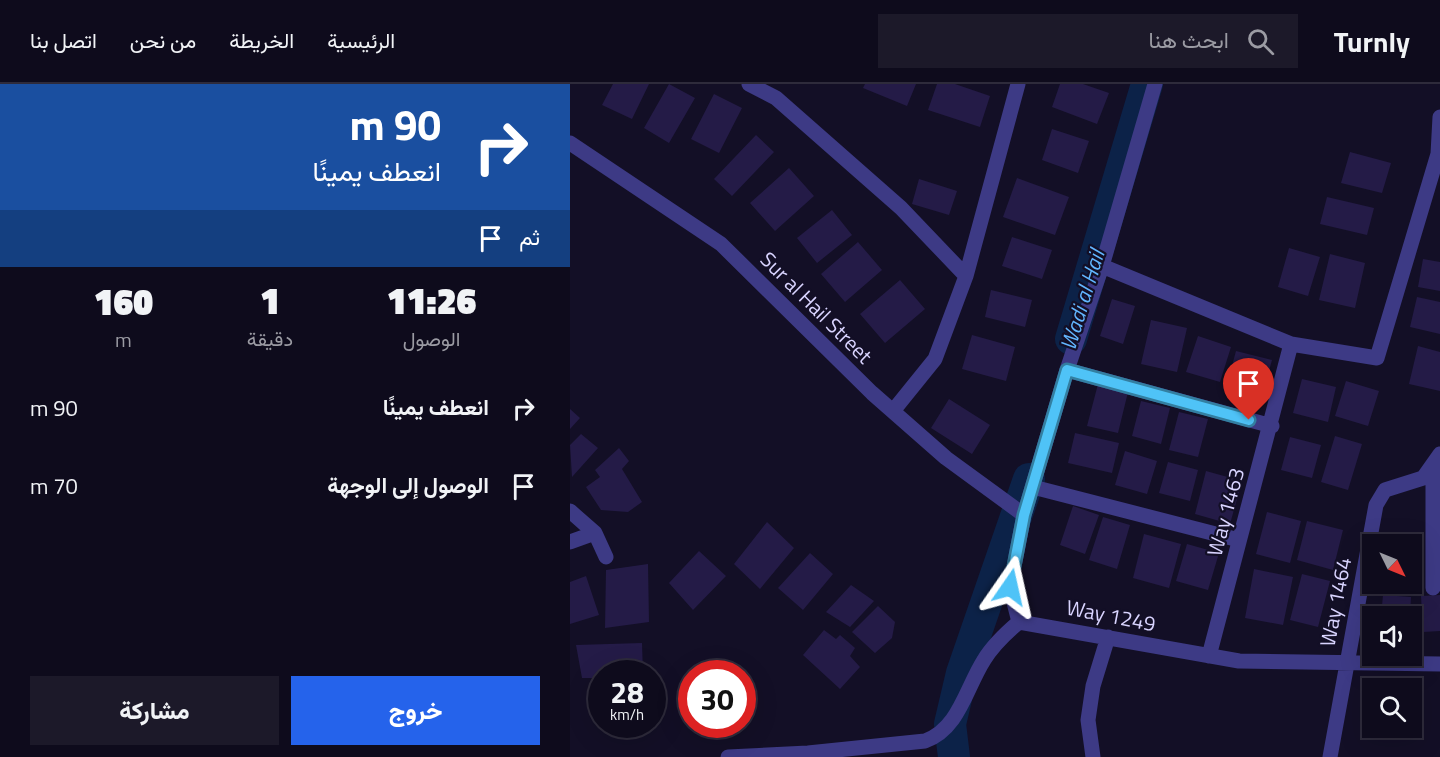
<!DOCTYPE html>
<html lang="ar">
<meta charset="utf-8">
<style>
body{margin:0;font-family:"Titillium Web",Vazirmatn,sans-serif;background:#1c1929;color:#f1f3f6;direction:rtl;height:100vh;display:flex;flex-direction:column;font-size:22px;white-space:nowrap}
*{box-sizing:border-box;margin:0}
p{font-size:20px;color:#9b9ba3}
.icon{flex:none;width:33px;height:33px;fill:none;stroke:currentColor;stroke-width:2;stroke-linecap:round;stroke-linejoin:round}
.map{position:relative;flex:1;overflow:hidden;direction:ltr}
.details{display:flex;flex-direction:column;background:#0e0b1c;width:570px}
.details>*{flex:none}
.guide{background:#1a4fa0;color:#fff;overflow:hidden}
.needle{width:39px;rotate:133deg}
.tools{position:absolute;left:792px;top:450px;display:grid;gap:12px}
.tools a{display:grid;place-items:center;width:60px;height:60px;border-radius:0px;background:#0e0b1c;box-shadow:0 6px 24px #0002,0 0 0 2px #2e2b3b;font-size:30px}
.speed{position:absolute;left:18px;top:576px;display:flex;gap:12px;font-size:30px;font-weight:700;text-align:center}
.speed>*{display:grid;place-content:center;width:78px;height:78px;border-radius:50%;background:#0e0b1c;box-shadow:0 6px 24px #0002,0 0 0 2px #2e2b3b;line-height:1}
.speed small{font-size:15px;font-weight:400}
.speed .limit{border:9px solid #d22;background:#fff;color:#111}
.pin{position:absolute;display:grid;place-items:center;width:51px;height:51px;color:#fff;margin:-62px -26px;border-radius:50% 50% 50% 0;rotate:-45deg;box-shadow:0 0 6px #0007}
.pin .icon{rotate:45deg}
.me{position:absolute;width:66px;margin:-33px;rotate:11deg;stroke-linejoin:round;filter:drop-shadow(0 0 4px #0008)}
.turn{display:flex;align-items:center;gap:21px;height:126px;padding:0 30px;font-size:27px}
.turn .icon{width:78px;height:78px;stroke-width:2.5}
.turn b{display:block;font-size:42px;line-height:51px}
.then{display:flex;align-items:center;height:57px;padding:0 30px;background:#0003;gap:12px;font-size:22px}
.eta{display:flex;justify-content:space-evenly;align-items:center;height:102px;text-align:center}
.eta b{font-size:36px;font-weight:800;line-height:42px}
.button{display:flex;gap:12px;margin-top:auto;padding:12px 30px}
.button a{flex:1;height:69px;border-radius:0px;background:#2563eb;color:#fff;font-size:24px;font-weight:800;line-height:69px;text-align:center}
.button a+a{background:#1c1929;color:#f1f3f6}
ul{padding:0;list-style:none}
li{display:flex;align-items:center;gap:18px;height:78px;padding:0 30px}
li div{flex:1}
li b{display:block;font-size:22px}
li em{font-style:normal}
header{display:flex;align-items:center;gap:36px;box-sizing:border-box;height:84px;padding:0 30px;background:#0e0b1c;border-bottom:2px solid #2e2b3b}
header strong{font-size:28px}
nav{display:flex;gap:33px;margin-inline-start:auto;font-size:21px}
.search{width:420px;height:54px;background:#1c1929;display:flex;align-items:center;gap:15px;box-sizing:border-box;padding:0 21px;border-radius:0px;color:#9b9ba3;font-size:22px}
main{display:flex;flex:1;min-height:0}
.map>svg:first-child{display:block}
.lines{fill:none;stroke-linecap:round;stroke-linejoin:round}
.river{stroke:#0c2248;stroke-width:32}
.building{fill:#241b47}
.minor{stroke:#3d3a85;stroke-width:15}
.route-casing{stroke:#337fa1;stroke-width:15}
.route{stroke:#4fc3f7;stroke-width:10}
.labels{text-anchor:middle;stroke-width:4.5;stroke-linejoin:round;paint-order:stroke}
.street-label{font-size:21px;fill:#d9d4ff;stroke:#130f26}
.water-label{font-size:22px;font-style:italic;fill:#62b6ff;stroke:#130f26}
</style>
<header>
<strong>Turnly</strong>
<div class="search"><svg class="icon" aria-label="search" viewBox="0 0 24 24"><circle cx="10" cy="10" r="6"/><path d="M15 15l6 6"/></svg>ابحث هنا</div>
<nav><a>الرئيسية</a><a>الخريطة</a><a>من نحن</a><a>اتصل بنا</a></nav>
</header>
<main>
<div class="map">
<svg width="870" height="673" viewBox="0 0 870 673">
<rect width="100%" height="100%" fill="#130f26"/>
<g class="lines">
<path class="river" d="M501 255 577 0
M384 673 380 640 392 589 459 395"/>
</g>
<path class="building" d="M43 0H79L62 35 32 21Z
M99 0 125 14 99 59 74 44Z
M295 0H346L337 22 293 4Z
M367 0H385L420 12 410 43 358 26Z
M490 0H513L539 9 527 40 482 23Z
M144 10 172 24 149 69 121 55Z
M482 45 519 57 508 89 472 76Z
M186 51 204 68 162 112 144 95Z
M780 68 821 79 812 109 771 99Z
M219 84 244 112 205 147 180 119Z
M447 94 499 113 485 151 433 133Z
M349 95 387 107 379 131 342 120Z
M757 113 804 124 797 151 750 140Z
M262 126 282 151 247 179 227 154Z
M442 153 482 166 472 195 432 182Z
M288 158 312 186 275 218 251 190Z
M719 164 750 173 738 212 708 203Z
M760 170 795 179 785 224 749 216Z
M853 175 870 178V207L848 203Z
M330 196 355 225 315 259 290 230Z
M421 206 462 216 455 243 415 233Z
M847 213 870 218V250L840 243Z
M542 215 565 222 553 260 530 252Z
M581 236 617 244 607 288 571 280Z
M402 251 445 263 436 297 392 285Z
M628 252 661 263 650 298 616 288Z
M848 262 870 268V307L839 300Z
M666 267 702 276 693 309 657 300Z
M732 295 766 303 758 338 723 329Z
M776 297 809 307 798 342 765 332Z
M528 300 558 308 548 349 517 342Z
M379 315 420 341 402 370 361 344Z
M571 317 600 324 591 360 562 352Z
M0 325 10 334 0 345Z
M609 328 638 335 628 373 599 366Z
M505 349 549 359 542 389 498 379Z
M11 350 28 364 2 393 0 361Z
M765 352 792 360 778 406 751 398Z
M720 353 751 361 742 394 711 386Z
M49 364 59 377 52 385 72 418 58 428 31 426 16 403 30 393 25 386Z
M555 367 587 377 577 410 545 401Z
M598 378 628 386 620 417 589 409Z
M636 387 672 397 660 440 625 430Z
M503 422 529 431 515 470 490 461Z
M697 428 731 437 720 479 686 470Z
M533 433 560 441 547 485 519 476Z
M737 437 773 446 763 486 727 476Z
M197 438 224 464 190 505 164 480Z
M574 450 611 460 599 504 563 494Z
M617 460 649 469 638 506 606 497Z
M129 467 156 492 123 526 99 499Z
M240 469 263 490 233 526 208 504Z
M78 480 79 538 35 544 36 486Z
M684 485 723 493 713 541 675 534Z
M732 490 760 497 748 543 720 536Z
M16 492 29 531 0 540V498Z
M281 501 304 517 280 543 256 528Z
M813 511 841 513 840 532H811Z
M870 511V547L853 548 851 512Z
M308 522 325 538 322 554 305 569 282 548Z
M254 546 266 555 270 551 285 564 280 572 290 583 270 605 233 571Z
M72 559 73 590H32V594H12L6 561Z"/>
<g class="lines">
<path class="minor" d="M179 0 206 14 331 124 396 192
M0 59 151 160 302 309 376 374 454 431
M532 182 721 260 807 274 868 70 870 33
M497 286 702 342
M323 327 365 275 396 192 448 0
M463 403 669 456
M0 427 25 449 36 473
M0 458 25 449
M863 504V382
M449 538 440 503 454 431 497 286 532 182 585 0
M639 572 721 260
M158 673 238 669 355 657C389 645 396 604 414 576 423 561 436 549 449 538L669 577 870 580
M523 673 518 636 523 602 538 553
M760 673 806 421 815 406 853 394 870 370"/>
</g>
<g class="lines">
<g class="route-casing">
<path id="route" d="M440 503 454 431 497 286 679 336"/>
</g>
<use href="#route" class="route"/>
</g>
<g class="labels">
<g class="street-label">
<text transform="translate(246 224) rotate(45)" y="7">Sur al Hail Street</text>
<text transform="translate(656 428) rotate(-75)" y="7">Way 1463</text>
<text transform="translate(766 518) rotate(-79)" y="7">Way 1464</text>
<text transform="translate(541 532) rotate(11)" y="7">Way 1249</text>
</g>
<g class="water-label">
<text transform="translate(512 216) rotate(-73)" y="8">Wadi al Hail</text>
</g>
</g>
</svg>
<div class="tools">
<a><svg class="needle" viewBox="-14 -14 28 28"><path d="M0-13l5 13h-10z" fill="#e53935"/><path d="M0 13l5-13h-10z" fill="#9b9ba3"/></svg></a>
<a><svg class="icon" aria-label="sound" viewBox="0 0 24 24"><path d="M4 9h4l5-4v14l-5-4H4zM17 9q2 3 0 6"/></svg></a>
<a><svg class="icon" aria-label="search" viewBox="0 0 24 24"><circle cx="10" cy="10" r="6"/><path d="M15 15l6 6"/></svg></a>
</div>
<div class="speed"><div>28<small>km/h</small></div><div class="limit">30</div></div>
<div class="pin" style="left:679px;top:336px;background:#d93025"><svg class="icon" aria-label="arrive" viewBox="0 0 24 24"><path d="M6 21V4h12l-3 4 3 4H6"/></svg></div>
<svg class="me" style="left:440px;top:503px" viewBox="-20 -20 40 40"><path d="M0-17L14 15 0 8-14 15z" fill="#4fc3f7" stroke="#fff" stroke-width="4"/></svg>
</div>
<section class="details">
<div class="guide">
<div class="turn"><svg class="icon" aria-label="right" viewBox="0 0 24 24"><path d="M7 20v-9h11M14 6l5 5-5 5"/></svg><div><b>90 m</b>انعطف يمينًا</div></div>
<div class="then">ثم<svg class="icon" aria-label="arrive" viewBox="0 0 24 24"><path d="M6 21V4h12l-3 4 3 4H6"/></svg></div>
</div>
<div class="eta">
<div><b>11:26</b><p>الوصول</p></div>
<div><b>1</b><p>دقيقة</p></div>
<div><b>160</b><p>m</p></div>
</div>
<ul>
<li><svg class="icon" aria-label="right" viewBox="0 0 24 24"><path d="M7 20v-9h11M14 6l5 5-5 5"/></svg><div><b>انعطف يمينًا</b></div><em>90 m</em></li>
<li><svg class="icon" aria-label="arrive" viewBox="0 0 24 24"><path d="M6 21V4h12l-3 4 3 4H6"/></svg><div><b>الوصول إلى الوجهة</b></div><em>70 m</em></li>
</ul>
<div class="button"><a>خروج</a><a>مشاركة</a></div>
</section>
</main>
